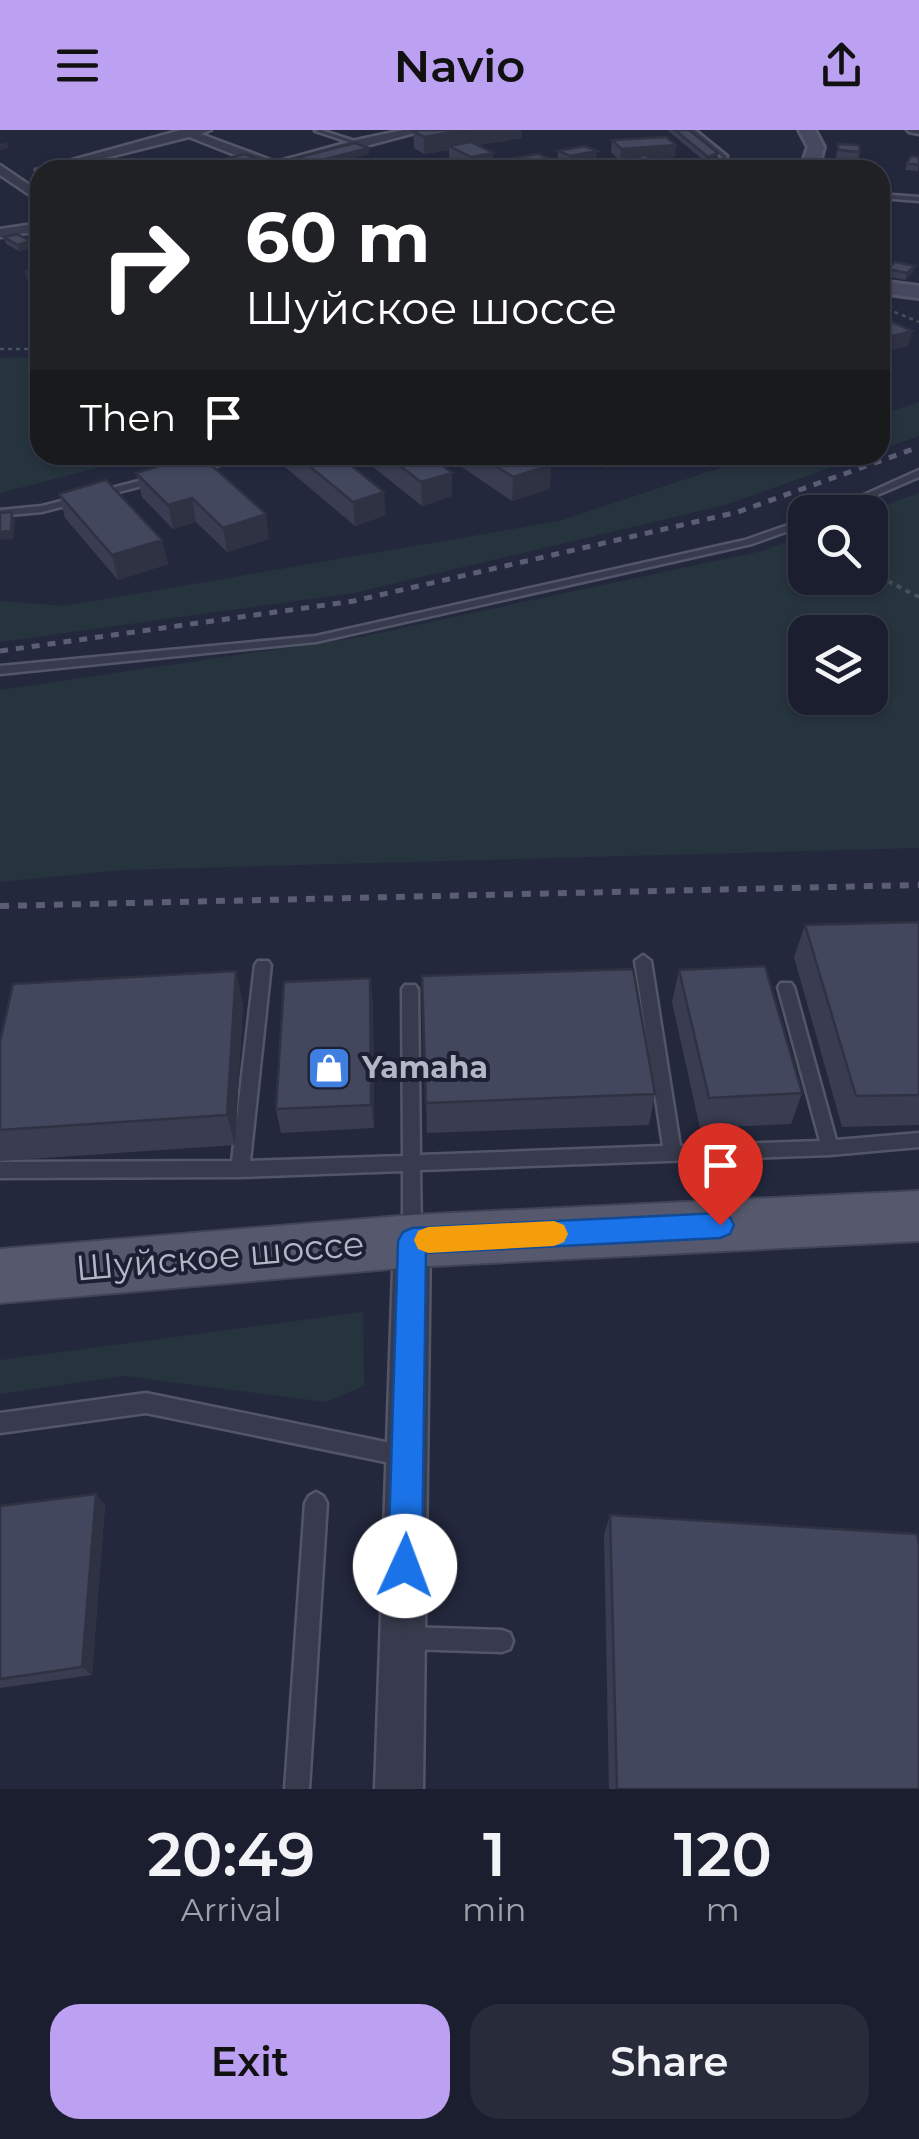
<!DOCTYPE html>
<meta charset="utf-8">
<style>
body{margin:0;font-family:Montserrat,sans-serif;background:#282b3a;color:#f1f3f6;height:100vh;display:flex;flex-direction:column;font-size:38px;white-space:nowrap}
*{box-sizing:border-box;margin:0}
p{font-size:32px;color:#a0a2aa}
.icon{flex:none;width:55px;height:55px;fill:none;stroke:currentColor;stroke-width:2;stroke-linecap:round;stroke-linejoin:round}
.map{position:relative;height:1659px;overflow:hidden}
.drawer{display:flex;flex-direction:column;background:#1b1e2e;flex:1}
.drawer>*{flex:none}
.banner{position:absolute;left:30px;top:30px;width:860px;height:305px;border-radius:30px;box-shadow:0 2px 8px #0004,0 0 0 2px #393c4a;background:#202124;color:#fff;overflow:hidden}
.buttons{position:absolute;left:788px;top:365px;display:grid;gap:20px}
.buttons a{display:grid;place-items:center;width:100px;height:100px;border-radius:20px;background:#1b1e2e;box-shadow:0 2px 8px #0004,0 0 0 2px #393c4a;font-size:50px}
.pin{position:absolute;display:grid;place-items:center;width:85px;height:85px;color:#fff;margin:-102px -42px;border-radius:50% 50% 50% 0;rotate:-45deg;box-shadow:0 0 10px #0007}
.pin .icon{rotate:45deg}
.me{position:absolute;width:110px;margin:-55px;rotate:2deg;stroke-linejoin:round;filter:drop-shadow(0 0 8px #0008)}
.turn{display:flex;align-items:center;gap:35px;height:210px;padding:0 50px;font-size:45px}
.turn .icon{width:130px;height:130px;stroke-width:2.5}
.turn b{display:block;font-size:70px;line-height:85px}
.then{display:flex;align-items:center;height:95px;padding:0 50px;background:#0003;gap:20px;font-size:38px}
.eta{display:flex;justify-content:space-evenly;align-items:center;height:170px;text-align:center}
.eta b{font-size:60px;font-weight:600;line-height:70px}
.primary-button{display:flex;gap:20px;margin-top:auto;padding:20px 50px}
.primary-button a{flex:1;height:115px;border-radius:30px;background:#bca0f2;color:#111;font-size:40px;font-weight:600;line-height:115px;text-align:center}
.primary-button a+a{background:#282b3a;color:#f1f3f6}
header{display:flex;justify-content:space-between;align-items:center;height:130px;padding:0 50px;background:#bca0f2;color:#111;font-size:45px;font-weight:600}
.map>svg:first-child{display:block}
.green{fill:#26343e;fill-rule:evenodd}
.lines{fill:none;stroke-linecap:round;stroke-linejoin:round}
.lane-casing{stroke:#535668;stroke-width:5}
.street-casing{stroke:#535668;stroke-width:5}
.secondary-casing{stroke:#535668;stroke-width:6}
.primary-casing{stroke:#414456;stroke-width:4}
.path-far1{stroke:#44515b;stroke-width:2.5;stroke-dasharray:4 4;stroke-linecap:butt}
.path{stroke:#44515b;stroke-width:4;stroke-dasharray:5 5;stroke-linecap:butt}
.lane{fill:#383b4d;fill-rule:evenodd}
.street{fill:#383b4d;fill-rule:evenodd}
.secondary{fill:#464860;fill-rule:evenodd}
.primary{fill:#56596d;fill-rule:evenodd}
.rail-far1{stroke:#5a5d74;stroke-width:5;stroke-dasharray:8 8;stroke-linecap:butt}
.rail{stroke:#5a5d74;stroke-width:6;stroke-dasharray:9 9;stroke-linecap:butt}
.wall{fill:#3a3d51}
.shaded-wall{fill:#2f3242}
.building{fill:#43475e;stroke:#2f3242;stroke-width:2.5}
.route{fill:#1a73e8;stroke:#114b97;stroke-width:2.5}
.slow{fill:#f59e0b}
.labels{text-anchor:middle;stroke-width:8;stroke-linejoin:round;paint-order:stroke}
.poi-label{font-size:30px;font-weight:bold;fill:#b4b6c8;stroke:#1d2032;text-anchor:start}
.near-street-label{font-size:35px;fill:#b4b6c8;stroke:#1d2032}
</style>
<header><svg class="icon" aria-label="menu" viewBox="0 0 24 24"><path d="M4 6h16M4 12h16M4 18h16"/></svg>Navio<svg class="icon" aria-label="share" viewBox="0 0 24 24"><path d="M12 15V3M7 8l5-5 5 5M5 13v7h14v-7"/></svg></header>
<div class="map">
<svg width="919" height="1659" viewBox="0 0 919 1659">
<rect width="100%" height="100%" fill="#24283d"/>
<path class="green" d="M40 227V325H147L0 363V228Z
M919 272V306L880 320V285Z
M759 325H866L725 375 354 463 0 512V471L65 476 559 391Z
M919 363V718L122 740 0 752V560L360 507 762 421 805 405V448H870V382H866ZM805 502H870V568H805Z
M363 1182 364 1256 326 1272 124 1246 0 1264V1230Z"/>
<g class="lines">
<g class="lane-casing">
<path id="lane" d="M321 0 358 12 359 13 354 14 315 1Z
M688 0H695L727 26 721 37 679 40 667 38 669 35 717 34 722 27Z
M92 25H96L132 40H124L92 27Z
M880 64 919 67V71L880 68Z
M880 100 883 101V103L880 104Z
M238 325H254L195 342 190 339Z
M919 340V347L838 382H826Z
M158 346 163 349 161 351 42 382 0 386V380L42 376Z
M805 389V395L752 414 316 512 0 544V536L316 506 745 410Z
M643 825 651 831 680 1016 820 1011 778 857 781 853H791L794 857 836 1010 919 1003V1017L830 1025 420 1040 421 1102 418 1108 412 1110 406 1108 403 1102V1041L240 1047 0 1048V1032L232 1031 255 835 258 831H268L271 835 250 1031 403 1026 402 859 405 855H415L418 859 420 1025 663 1016 635 831Z
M146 1263 405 1316 412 1319 415 1326 412 1333 405 1336 146 1283 0 1303V1283Z
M316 1362 323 1366 327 1373 309 1659H285L305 1373 309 1366Z
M407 1497 502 1500 510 1503 513 1511 510 1519 502 1522 407 1519 399 1516 396 1508 399 1500Z"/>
</g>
<g class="street-casing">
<path id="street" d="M181 0H211L201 4 276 32 356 10 403 0H426L287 37V40H256L263 36 189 7 57 40H40V43L36 40Z
M907 0H919V4L909 2Z
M0 35 40 62V72L0 45Z
M40 93V101L0 107V99Z
M412 1094 425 1099 430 1111 423 1659H375L394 1111 399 1099Z"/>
</g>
<g class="secondary-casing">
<path id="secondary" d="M799 0H815L824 17 818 40H800L808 17Z
M880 151 919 156V168L880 163Z"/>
</g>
<g class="primary-casing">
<path id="primary" d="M919 1061V1111L412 1137 0 1173V1119L412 1085Z"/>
</g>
<path class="path-far1" d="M887 179 919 192
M0 219H40"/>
<path class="path" d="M870 442 919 467"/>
<use href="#lane" class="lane"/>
<use href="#street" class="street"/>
<use href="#secondary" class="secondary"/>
<use href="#primary" class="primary"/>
<path class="rail-far1" d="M0 521 354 471 738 382 919 317"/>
<path class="rail" d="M0 776 919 755"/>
</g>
<path class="wall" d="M420 0H522V8L478 15 493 23V35L471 39 449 28V20L424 24 414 18 413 1Z
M667 0H689L718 23 717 29 707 33Z
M612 10 675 27 653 29 680 40H647L634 34 635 30 620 31 611 22Z
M838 14 860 22 857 34 835 33Z
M369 18V24L333 33 351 40H313L297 34 296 28Z
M558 21 596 33 569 38 558 33Z
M919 27 918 41 905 40 907 33Z
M229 28H255L256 34 240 38 230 34Z
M504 30 550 40H504Z
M4 107 31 118 19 121 6 114Z
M887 139 913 143 905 150 885 146Z
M40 140V154L29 155 27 148Z
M880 172 888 190 912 201 908 216 885 222 880 219Z
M195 325 269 409 227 422 196 392 173 399 142 367 136 343Z
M278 325H338L386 385 355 396 279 332Z
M358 325H430L452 366 422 376Z
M444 325H536L550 359 512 371Z
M586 325H641L607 338Z
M59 364 162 410 168 434 118 450 65 388Z
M919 792V995L842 997 794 827 805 795Z
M679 840 802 963 791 994 700 998 672 872Z
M243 873 235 1015 0 1031V912Z
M373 873 374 998 281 1003 276 979Z
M655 964 649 995 427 1003 426 973Z
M105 1375 92 1545 0 1558V1376Z
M610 1385 919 1659H609L604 1405Z"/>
<path class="shaded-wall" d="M464 0H522V8L456 19 449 16V20L424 24V7Z
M7 12 9 18 0 20V14Z
M676 15 675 27 639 30 635 28V30L620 31 621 19Z
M369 18V24L323 36 322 30Z
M597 21 596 33 569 38 570 26Z
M493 23V35L471 39V27Z
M718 23 717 29 707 33 708 27Z
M255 28 256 34 240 38 239 32Z
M550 29V40H516V36Z
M30 111 31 118 19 121 17 115Z
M915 136 913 143 905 150 907 143Z
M891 177 888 191 880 193V180Z
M912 201 908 216 885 222 889 207Z
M608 325H641L607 338Z
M551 335 550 359 512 371 513 347Z
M452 343V366L422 376 421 352Z
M384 362 386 385 355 396 353 372Z
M192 368 196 392 173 399 168 375Z
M12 382 15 391 13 409 0 410V402Z
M266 384 269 409 227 422 223 398Z
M162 410 168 434 118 450 112 425Z
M236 841 243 873 235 1015 227 985Z
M370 848 373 873 374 998 371 975Z
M96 1364 105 1375 92 1545 82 1537Z"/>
<path class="building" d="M420 0H464L424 7 413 1Z
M675 0H689L718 23 708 27Z
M666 7 676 15 621 19 612 10Z
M471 12 493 23 471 27 449 16Z
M355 13 369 18 322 30 351 40H329L296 28Z
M838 14 859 15 860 22 838 20Z
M585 16 597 21 570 26 558 21Z
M245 24 255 28 239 32 229 28Z
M538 24 550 29 516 36 504 30Z
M644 25 680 40H662L635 28Z
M911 26 919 27V35L907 33Z
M775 33 790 36 783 40 768 37Z
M683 35H698L712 40H697Z
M277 37 285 40 265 39Z
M17 104 30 111 17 115 4 107Z
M895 132 915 136 907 143 887 139Z
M40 140V147L27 148 26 141Z
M880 172 891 177 880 180Z
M888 190 912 201 889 207 880 202V191Z
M195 325H200L266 384 223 398 192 368 168 375 136 343Z
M296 325H338L384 362 353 372Z
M386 325H430L452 343 421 352Z
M479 325H536L551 335 513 347Z
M106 350 162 410 112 425 59 364Z
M12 382 11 401 0 402V383Z
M919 792V965L856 966 805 795Z
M765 836 802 963 709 968 679 840Z
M633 839 655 964 426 973 422 846Z
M236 841 227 985 0 1000V912L13 854Z
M370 848 371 975 276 979 284 852Z
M96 1364 82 1537 0 1549V1376Z
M610 1385 917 1404 919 1416V1659H617Z"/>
<path class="route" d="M720 1083 730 1087 734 1095 730 1104 720 1108 426 1123 422 1436 417 1447 405 1452 393 1447 388 1436 398 1111 403 1102 412 1098Z"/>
<path class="slow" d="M554 1091 564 1095 568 1104 564 1112 554 1116 428 1123 418 1119 414 1110 418 1101 428 1097Z"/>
<defs>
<g id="shop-square" transform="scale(2.25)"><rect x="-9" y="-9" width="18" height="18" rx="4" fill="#3f7fe0" stroke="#1d2032"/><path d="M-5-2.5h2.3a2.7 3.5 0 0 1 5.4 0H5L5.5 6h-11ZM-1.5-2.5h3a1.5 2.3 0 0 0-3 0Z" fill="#fff"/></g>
</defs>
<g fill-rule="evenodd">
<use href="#shop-square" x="329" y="938"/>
</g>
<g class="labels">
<g class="poi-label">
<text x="362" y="948">Yamaha</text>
</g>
<g class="near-street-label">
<text transform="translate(220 1126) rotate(-5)" y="12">Шуйское шоссе</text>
</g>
</g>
</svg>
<div class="buttons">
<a><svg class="icon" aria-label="search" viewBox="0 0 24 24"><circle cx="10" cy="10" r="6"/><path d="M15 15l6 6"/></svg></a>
<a><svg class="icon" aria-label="layers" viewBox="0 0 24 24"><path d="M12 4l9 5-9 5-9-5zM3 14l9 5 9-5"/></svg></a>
</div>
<div class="pin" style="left:720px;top:1095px;background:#d93025"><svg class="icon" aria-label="arrive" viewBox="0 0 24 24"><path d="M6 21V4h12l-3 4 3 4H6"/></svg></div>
<svg class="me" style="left:405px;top:1436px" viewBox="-20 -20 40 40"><circle r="19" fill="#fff"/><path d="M0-13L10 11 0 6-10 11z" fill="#1a73e8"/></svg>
<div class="banner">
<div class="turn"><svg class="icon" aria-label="right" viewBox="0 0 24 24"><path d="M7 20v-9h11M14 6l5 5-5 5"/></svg><div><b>60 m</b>Шуйское шоссе</div></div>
<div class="then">Then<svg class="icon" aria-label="arrive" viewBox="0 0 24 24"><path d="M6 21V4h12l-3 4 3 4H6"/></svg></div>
</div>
</div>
<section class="drawer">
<div class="eta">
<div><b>20:49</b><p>Arrival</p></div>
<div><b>1</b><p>min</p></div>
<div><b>120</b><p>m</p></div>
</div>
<div class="primary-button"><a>Exit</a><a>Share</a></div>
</section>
